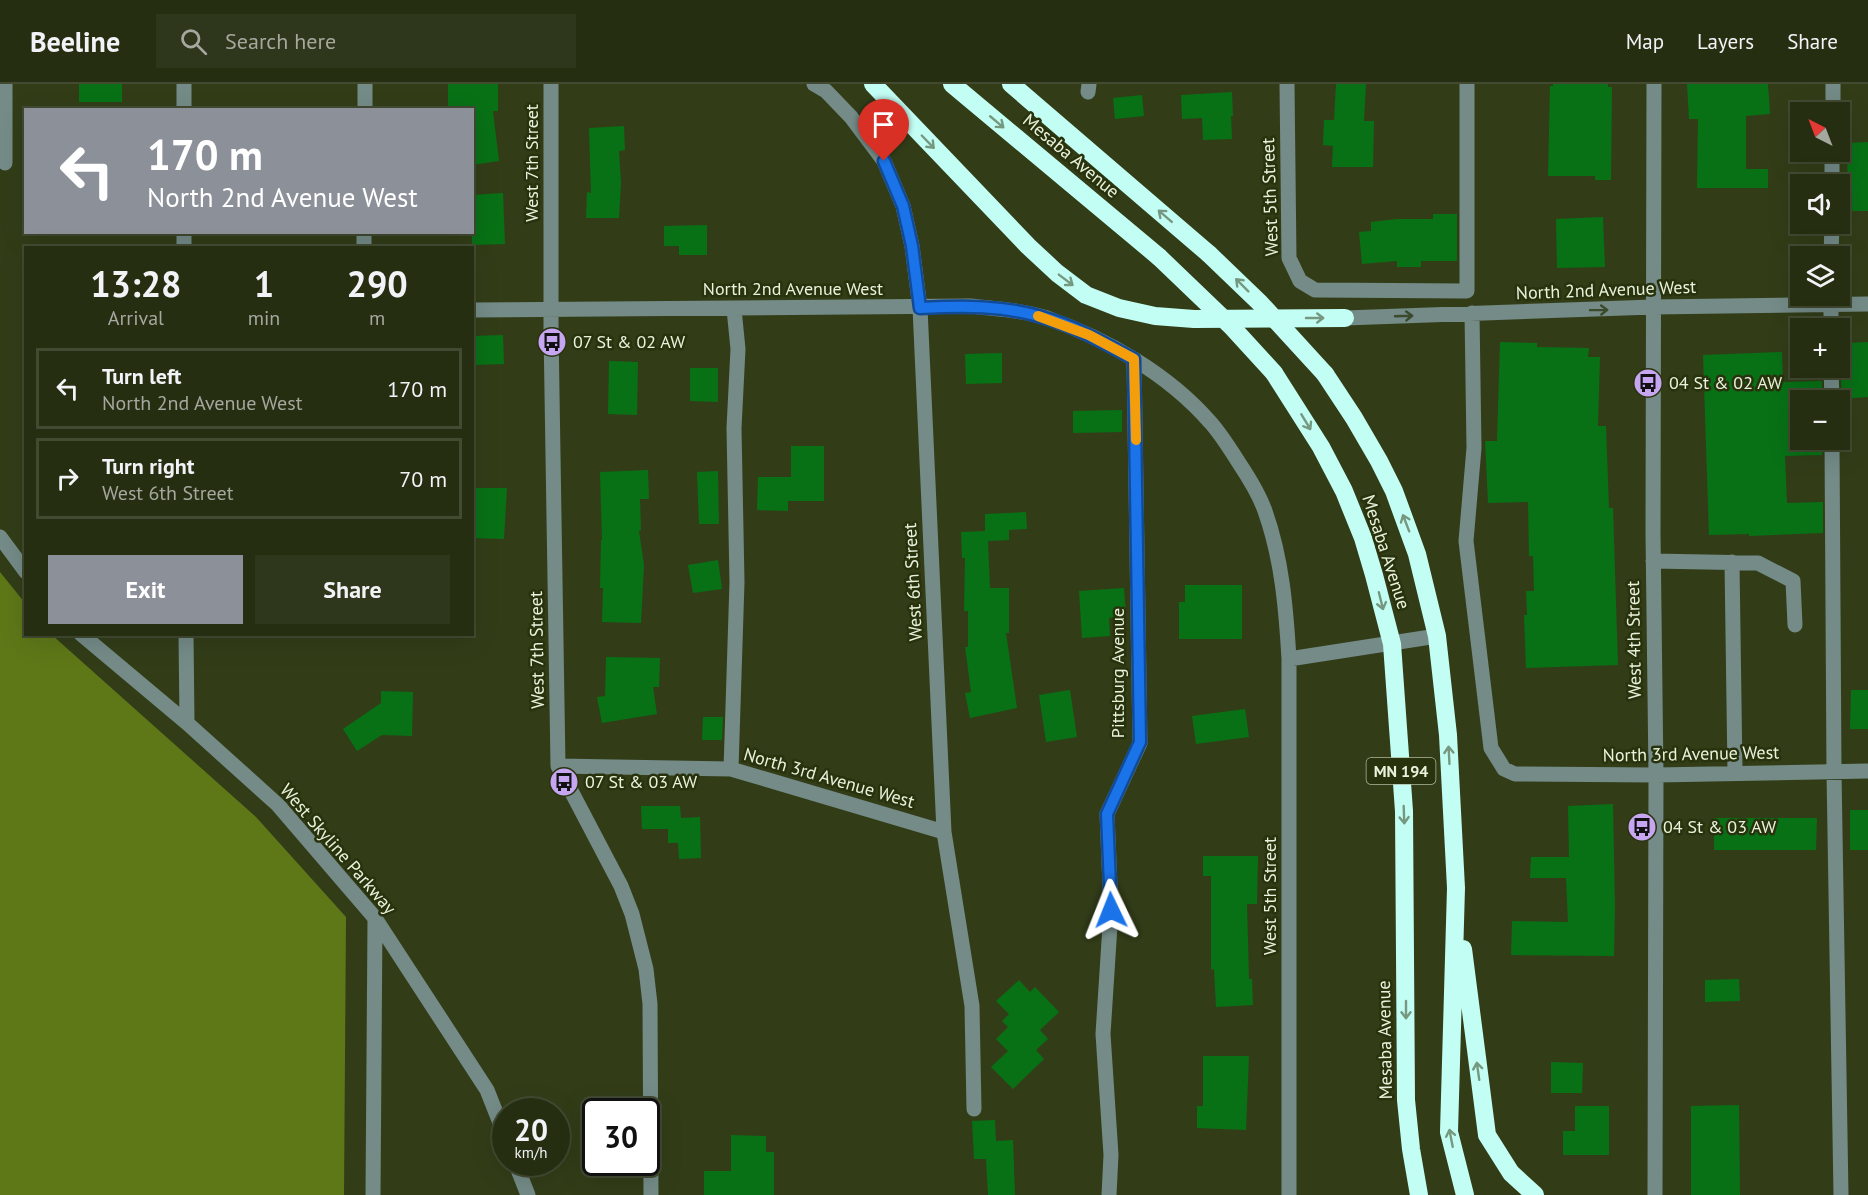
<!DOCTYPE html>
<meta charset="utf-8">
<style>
body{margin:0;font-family:"PT Sans",sans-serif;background:#2e361b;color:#f1f3f6;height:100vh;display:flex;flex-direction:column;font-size:22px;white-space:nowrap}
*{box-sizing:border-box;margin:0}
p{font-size:20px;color:#a4a89f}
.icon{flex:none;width:33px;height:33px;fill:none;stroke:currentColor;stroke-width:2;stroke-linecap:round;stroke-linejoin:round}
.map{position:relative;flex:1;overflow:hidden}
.side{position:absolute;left:24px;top:162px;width:450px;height:390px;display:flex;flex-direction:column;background:#262e12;border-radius:0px;box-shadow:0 6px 24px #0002,0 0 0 2px #424a32}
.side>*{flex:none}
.top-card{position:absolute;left:24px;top:24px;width:450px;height:126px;border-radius:0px;box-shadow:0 6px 24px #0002,0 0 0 2px #424a32;background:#8c9099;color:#fff;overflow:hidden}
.needle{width:39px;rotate:318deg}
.fabs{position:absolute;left:1790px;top:18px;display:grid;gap:12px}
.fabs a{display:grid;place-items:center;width:60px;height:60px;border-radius:0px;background:#262e12;box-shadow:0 6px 24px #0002,0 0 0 2px #424a32;font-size:30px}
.speed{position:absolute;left:492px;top:1014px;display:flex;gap:12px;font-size:30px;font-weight:700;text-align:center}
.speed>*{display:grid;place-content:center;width:78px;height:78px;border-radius:50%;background:#262e12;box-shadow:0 6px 24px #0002,0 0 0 2px #424a32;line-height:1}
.speed small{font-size:15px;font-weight:400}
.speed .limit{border:3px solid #111;border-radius:9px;background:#fff;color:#111}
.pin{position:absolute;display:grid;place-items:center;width:51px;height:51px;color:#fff;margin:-62px -26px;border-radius:50% 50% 50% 0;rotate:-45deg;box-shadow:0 0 6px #0007}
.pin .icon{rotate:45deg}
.me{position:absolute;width:66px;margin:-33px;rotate:358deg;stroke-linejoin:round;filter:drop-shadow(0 0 4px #0008)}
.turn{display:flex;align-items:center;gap:21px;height:126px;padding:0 24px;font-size:27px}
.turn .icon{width:78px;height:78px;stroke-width:2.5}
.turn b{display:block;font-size:42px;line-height:51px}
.eta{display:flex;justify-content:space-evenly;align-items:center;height:102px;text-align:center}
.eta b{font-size:36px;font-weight:700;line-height:42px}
.cta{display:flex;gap:12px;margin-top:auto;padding:12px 24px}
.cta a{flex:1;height:69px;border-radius:0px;background:#8c9099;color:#fff;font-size:24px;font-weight:700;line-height:69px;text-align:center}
.cta a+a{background:#2e361b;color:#f1f3f6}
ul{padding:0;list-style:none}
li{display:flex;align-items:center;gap:18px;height:81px;margin:0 12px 9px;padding:0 12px;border:3px solid #424a32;border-radius:0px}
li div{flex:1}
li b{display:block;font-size:22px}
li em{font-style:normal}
header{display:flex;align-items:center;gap:36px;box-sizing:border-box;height:84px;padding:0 30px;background:#262e12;border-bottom:2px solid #424a32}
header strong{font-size:28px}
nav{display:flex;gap:33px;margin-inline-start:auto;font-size:21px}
.search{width:420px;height:54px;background:#2e361b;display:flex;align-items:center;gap:15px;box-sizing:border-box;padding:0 21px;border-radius:0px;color:#a4a89f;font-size:22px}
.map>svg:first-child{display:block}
.forest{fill:#5e7818}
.building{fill:#087116}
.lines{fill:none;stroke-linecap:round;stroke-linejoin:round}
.minor{stroke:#748b87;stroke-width:15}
.highway{stroke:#c3fef4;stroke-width:18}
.highway-bridge{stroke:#c3fef4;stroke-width:18}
.oneway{stroke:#769880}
.oneway2{stroke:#3b492c}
.route-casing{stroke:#114b97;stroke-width:15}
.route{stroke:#1a73e8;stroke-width:10}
.slow{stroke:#f59e0b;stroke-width:10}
.labels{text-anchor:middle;stroke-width:5;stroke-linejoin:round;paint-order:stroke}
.shield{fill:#28330d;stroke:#afb99e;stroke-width:1.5}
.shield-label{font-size:16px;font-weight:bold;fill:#e9f2dc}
.street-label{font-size:18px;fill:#e9f2dc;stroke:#28330d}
.poi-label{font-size:18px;fill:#e9f2dc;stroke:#28330d;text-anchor:start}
</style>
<header>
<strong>Beeline</strong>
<div class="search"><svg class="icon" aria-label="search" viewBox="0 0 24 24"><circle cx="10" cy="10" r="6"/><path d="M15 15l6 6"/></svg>Search here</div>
<nav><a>Map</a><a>Layers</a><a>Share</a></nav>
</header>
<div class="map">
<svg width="1868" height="1111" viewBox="0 0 1868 1111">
<rect width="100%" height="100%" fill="#323d18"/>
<path class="forest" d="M0 488 25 519 26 550 52 551 256 733 346 833 344 1111H0Z"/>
<path class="building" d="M79 0H122V18H79Z
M448 0H498V27H493L499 77 472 81V26H448Z
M1336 0H1366L1364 37H1374L1373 83H1332L1333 62 1323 61 1324 36H1334Z
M1553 0H1608V3H1612L1611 96H1595V92H1548L1550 2H1553Z
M1687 0H1768L1770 30 1746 32V85H1768V104H1697L1698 35H1689Z
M1232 8 1233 32H1231L1232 55 1203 56 1202 34 1182 35 1181 11Z
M1142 11 1144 32 1115 35 1113 14Z
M624 42 625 66 619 67 621 99 619 134H586L587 108 591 109 589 44Z
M1868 58V127H1848L1847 59Z
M503 109 505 160 472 161V111Z
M1433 130H1457V177H1421V183H1397V177L1362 180 1359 148 1371 147V138L1397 135H1433Z
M1603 133 1605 183 1557 184 1556 135Z
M707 141V171H679V162H664V142Z
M503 251 504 280 472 281V252Z
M1500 258 1537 259V263L1589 264 1588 273H1600L1598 342H1606L1609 424H1613L1618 581 1526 584 1524 531H1527L1526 507H1534L1533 472H1529L1528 418 1488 419 1485 357H1497Z
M1868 258V313L1842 315 1841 296H1848L1847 259Z
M1782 268 1783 298 1822 297V316H1800V356H1822V371L1785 372 1787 419 1823 418V449L1749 452V450L1709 451 1703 271Z
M1002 269V299L966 300 965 270Z
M609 277 638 278 637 331 608 330Z
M690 284H718V318L690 317Z
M1122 326V348L1073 349V327Z
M791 362H824V417H788V427L757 426 758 393H791Z
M648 386 649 415H640L641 446 639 447 644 481 641 539 602 538 603 504H600L601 456H602L600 388Z
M718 387 719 440H699L697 388Z
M472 404H507L504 455 472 454Z
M1026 428 1027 445 1009 446V456L988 457 990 504H1009V549H1006L1017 624 970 634 965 609 971 608 965 563H968V527H964L965 474H962L961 448 985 447V430Z
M718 476 722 505 693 509 688 481Z
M1185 501H1242V555H1179V518H1185Z
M1124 504 1126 532 1109 534 1110 552 1082 554 1079 507Z
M606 573 660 574 659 603H653L657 630 602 639 597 613 605 612Z
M1070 606 1077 653 1046 658 1039 611Z
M1851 606H1868V645H1850Z
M381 607 413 608 412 652 382 651 357 667 343 645 381 619Z
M1245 625 1249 653 1196 660 1192 632Z
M703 633H723L722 656H702Z
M1613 720 1615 824 1614 872 1511 871 1512 837 1568 838 1566 794H1530L1531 773H1569L1568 722Z
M641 722H680L681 734 700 733 701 774 679 775 678 759H668V745H642Z
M1850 726H1868V766H1850Z
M1714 734H1817L1816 766H1714Z
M1203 772H1258L1257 820H1247L1249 895H1252L1253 921 1216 923 1214 885 1211 886V792H1203Z
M1739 895 1740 917 1705 918V896Z
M1019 896 1030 908 1035 903 1059 928 1040 946 1048 955 1036 966 1044 975 1013 1005 991 983 1008 967 996 955 1008 943 1002 937 1009 930 996 917Z
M1203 972H1249L1246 1046 1197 1044V1022H1203Z
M1551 978 1583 979 1582 1009H1551Z
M1739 1021 1740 1111H1691V1022Z
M1575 1022H1609V1071H1563V1047H1575Z
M995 1036 996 1057 1013 1056 1015 1111H988L986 1075H974L972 1037Z
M731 1051 766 1052V1068H774V1111H704V1087H731Z"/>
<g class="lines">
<path class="minor" d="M5 0V79
M184 0V26
M551 0V246L558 682 621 802 632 830 646 885 650 920 651 1111
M814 0 826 7 851 33 884 77 903 122 912 162 920 224 944 748 972 922 974 1025
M1287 0 1289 174 1300 197 1315 206 1467 207V0
M1654 0 1653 449 1656 691 1655 1111
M1088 8 1089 0
M365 26V0
M1833 28V0
M1832 100V68
M184 148V164
M364 164V148
M1831 172 1832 140
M1831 212V244
M472 226 970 222C996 225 1022 226 1047 234 1107 255 1168 290 1210 338 1221 350 1230 365 1239 379 1249 394 1259 410 1265 427 1282 475 1286 524 1289 575V1111
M1472 229 1474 364 1466 457 1491 664 1504 685 1515 690 1656 691 1868 687
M1345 234 1653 223 1868 220
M1831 284 1832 316
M1832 356 1834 688 1841 1111
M0 453 26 488
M1653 477 1758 479 1793 497 1795 541
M1732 478 1735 689
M81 550 187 639 278 721 375 834 487 1006 506 1054
M186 550 187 639
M1289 575 1437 552
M558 682 731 685 944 748
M731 685 737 498 734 344 738 265 734 225
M515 1078 528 1111
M373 1111 375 835
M1109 1111 1111 1071 1103 950 1111 826 1107 730 1140 659 1134 275"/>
<path class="highway" d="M873 0 1028 162 1057 189 1086 211 1119 224 1155 232 1194 235 1345 234
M952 0 1159 173
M1011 0 1209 170
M1274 289 1321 363 1344 407 1363 454 1374 491 1392 560 1404 727 1406 1016 1411 1065 1419 1111
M1325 290 1354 334 1379 377 1394 407 1417 470 1437 552 1448 651 1456 804 1449 1048 1465 1111
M1463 865 1487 1051 1511 1089 1535 1111"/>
<path class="highway-bridge" d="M1209 170 1260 219 1325 290
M1159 173 1231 242 1274 289"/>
</g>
<defs><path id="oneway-shaft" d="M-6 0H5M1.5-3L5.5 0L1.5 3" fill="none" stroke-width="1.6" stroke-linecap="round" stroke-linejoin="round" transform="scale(1.5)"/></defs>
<g class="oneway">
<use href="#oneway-shaft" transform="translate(997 38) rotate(40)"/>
<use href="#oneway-shaft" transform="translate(928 58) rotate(46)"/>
<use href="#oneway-shaft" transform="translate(1165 132) rotate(-139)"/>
<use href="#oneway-shaft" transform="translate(1066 196) rotate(37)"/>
<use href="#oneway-shaft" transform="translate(1242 201) rotate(-135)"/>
<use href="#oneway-shaft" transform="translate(1315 234)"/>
<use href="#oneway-shaft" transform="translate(1306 338) rotate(59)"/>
<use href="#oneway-shaft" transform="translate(1406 439) rotate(-111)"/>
<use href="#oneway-shaft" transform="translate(1381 517) rotate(76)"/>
<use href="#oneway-shaft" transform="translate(1449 671) rotate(-93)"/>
<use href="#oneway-shaft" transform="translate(1404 731) rotate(88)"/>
<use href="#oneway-shaft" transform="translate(1406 926) rotate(90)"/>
<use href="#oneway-shaft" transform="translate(1478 987) rotate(-98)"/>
<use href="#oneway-shaft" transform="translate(1451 1054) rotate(-101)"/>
</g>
<g class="oneway2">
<use href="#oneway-shaft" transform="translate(1599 226) rotate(-1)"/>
<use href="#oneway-shaft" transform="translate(1404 232) rotate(-2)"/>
</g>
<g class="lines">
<g class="route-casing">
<path id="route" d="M884 77 903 122 912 162 920 224C962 222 1005 221 1045 234 1077 243 1106 260 1134 275L1140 658 1107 730 1111 826"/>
</g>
<use href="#route" class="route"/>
<path class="slow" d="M1038 232 1089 251 1134 275 1136 356"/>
</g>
<defs>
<g id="bus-disc" transform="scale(1.5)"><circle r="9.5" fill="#c6a6f0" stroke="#28330d"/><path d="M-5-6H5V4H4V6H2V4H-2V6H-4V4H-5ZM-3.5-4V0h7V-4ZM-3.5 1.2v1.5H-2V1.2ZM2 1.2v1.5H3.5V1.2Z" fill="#111"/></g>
</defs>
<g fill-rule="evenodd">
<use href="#bus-disc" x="552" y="258"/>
<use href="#bus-disc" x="1648" y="299"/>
<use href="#bus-disc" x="564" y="698"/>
<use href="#bus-disc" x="1642" y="743"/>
</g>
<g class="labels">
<rect class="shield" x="1366.5" y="674" width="69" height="26" rx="4.5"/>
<g class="shield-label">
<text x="1401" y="693">MN 194</text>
</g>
<g class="street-label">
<text transform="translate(1071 72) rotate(40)" y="6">Mesaba Avenue</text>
<text transform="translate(532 79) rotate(-90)" y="6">West 7th Street</text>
<text transform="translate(1270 113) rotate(-92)" y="6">West 5th Street</text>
<text x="793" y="211">North 2nd Avenue West</text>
<text transform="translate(1606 206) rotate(-2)" y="6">North 2nd Avenue West</text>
<text transform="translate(1386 468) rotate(72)" y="6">Mesaba Avenue</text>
<text transform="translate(913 498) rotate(-93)" y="6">West 6th Street</text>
<text transform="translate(1634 556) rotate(-91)" y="6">West 4th Street</text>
<text transform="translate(537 566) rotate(-91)" y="6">West 7th Street</text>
<text transform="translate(1118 589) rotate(-90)" y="6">Pittsburg Avenue</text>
<text transform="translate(1691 670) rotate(-1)" y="6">North 3rd Avenue West</text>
<text transform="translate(829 694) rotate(16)" y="6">North 3rd Avenue West</text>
<text transform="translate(338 765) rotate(49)" y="6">West Skyline Parkway</text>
<text transform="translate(1270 812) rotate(-90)" y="6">West 5th Street</text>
<text transform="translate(1385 956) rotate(-91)" y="6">Mesaba Avenue</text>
</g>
<g class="poi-label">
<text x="573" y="264">07 St &amp; 02 AW</text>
<text x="1669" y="305">04 St &amp; 02 AW</text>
<text x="585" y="704">07 St &amp; 03 AW</text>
<text x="1663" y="749">04 St &amp; 03 AW</text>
</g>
</g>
</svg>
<div class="fabs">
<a><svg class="needle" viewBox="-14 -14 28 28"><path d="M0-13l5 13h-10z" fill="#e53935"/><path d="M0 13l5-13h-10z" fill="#a4a89f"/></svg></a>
<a><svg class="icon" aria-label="sound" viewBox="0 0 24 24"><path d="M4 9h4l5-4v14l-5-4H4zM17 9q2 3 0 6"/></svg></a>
<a><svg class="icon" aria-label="layers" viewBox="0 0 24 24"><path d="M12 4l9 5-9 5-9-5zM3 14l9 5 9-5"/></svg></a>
<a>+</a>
<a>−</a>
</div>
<div class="speed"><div>20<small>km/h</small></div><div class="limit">30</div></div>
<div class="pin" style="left:884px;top:77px;background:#d93025"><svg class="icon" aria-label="arrive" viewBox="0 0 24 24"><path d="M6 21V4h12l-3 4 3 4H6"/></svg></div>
<svg class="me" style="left:1111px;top:826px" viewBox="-20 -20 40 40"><path d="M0-17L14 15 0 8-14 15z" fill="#1a73e8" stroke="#fff" stroke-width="4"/></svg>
<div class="top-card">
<div class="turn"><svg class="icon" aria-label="left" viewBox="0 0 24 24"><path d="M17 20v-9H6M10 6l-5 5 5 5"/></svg><div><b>170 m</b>North 2nd Avenue West</div></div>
</div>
<section class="side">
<div class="eta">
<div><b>13:28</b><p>Arrival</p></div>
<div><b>1</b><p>min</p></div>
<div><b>290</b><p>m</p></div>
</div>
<ul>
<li><svg class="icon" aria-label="left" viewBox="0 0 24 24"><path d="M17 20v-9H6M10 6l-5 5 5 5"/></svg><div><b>Turn left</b><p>North 2nd Avenue West</p></div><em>170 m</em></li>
<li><svg class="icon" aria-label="right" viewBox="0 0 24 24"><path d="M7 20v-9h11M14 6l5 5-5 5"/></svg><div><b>Turn right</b><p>West 6th Street</p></div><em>70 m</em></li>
</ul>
<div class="cta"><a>Exit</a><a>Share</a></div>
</section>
</div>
